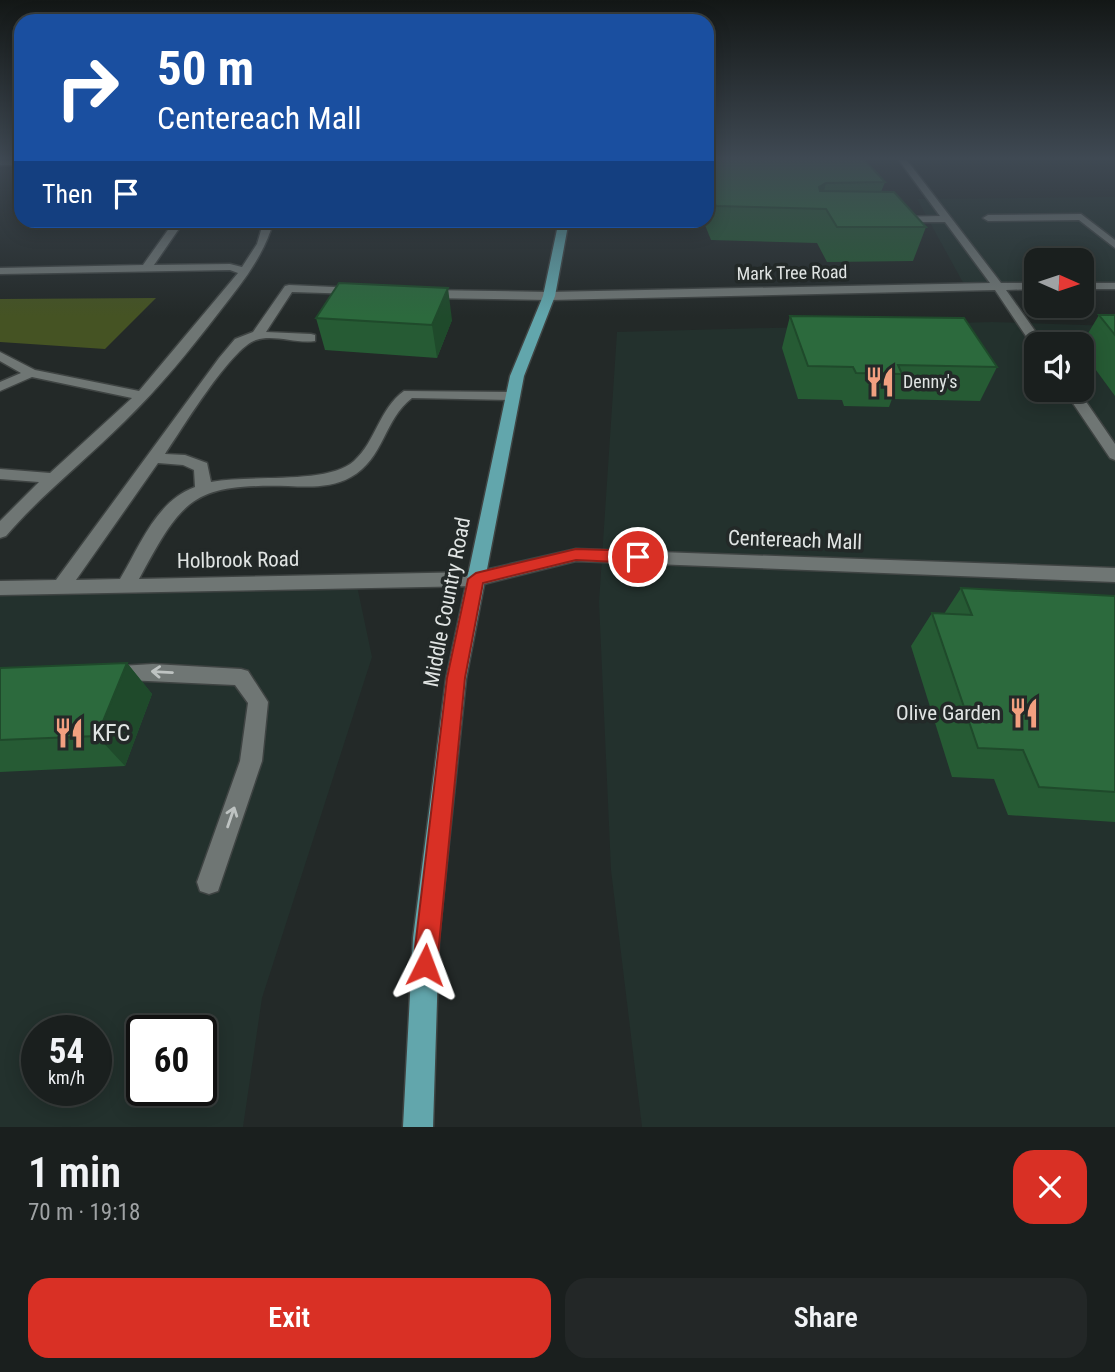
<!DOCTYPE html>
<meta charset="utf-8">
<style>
body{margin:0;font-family:"Roboto Condensed",sans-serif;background:#232727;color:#f1f3f6;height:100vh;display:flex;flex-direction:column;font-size:26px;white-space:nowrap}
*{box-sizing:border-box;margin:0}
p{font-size:23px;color:#9fa2a4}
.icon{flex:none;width:38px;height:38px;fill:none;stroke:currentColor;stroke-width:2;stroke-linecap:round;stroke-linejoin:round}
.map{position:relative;height:1127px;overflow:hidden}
.panel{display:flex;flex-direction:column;background:#1a1f1e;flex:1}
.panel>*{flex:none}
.top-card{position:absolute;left:14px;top:14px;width:700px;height:214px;border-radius:21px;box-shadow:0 4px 18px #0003,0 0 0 2px #383d3c;background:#1a4fa0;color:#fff;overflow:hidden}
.needle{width:46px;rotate:93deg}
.buttons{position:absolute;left:1024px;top:248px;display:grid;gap:14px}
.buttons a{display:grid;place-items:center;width:70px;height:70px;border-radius:14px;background:#1a1f1e;box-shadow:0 4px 18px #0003,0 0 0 2px #383d3c;font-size:35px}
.speed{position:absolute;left:21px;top:1015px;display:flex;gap:14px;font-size:35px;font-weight:700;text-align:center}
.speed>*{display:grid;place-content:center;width:91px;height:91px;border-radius:50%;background:#1a1f1e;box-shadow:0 4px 18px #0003,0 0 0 2px #383d3c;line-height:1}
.speed small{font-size:18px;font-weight:400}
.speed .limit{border:4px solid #111;border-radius:10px;background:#fff;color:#111}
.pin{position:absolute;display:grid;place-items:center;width:60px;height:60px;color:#fff;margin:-30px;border:4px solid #fff;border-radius:50%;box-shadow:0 2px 7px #0007}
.me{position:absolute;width:77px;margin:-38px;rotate:3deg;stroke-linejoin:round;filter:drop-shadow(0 0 5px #0008)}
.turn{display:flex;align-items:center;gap:24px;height:147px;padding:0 28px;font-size:32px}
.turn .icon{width:91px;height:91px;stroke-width:2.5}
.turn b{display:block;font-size:49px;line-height:60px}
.then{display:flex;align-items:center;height:66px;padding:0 28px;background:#0003;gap:14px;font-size:26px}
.round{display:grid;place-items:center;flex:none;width:74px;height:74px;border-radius:21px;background:#232727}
.overview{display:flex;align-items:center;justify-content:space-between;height:119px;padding:0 28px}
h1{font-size:42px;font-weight:600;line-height:52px}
.cta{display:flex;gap:14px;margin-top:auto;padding:14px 28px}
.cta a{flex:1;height:80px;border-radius:21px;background:#d93025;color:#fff;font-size:28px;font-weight:600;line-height:80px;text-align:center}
.cta a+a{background:#232727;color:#f1f3f6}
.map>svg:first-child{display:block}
.built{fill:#23312d;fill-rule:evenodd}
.green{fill:#455323}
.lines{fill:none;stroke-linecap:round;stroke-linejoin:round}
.minor-casing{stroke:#3f4443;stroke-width:3}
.major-casing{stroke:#3f4443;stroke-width:3}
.minor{fill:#6f7674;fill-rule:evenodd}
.major{fill:#62a6ac;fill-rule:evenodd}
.wall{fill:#265b34}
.shaded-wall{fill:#1f4a2b}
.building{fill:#2c6a3d;stroke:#1f4a2b;stroke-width:2}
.oneway{stroke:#bec3c2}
.route{fill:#d93025;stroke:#8d1f18;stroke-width:2}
.labels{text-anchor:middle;stroke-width:7;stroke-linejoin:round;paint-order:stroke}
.far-street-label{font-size:18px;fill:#e0e4e3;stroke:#232928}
.far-poi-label{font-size:18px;fill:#e0e4e3;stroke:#232928;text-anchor:start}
.street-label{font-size:21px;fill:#e0e4e3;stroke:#232928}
.poi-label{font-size:21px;fill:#e0e4e3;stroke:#232928;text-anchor:end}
.near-poi-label{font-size:24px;fill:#e0e4e3;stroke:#232928;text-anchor:start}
</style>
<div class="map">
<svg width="1115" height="1127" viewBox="0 0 1115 1127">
<rect width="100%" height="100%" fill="#232928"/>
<path class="built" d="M1115 197V286H1082V261H1036V286L966 288 917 199Z
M992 322 1115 326V1127H642L611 870 599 602 617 332ZM1036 345H1082V390H1036Z
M356 581 372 657 262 998 243 1127H0V588ZM37 1031H96V1090H37ZM142 1031H201V1090H142Z"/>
<path class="green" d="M156 298 105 349 0 342V299Z"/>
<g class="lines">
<g class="minor-casing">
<path id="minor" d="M0 159H21V165H0Z
M898 159H906L1001 283H1036V289L1006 290 1045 345H1036L1034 348 995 290 549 300 427 298 421 294 427 290 549 292 990 283 945 222H892L891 220 896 217 940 216Z
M1081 214 1115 240V248L1079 220 988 221 983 218 988 215Z
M175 220H185L154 265 230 264 242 267 257 244 264 220H274C264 256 242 283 220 311 190 350 160 387 125 421 86 460 42 494 6 536L0 538V521L39 482 0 479V469L50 473 132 398 32 377 0 391V382L21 373 0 361V352L35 370 139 391 238 273 230 270 0 274V268L143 265Z
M1082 283H1115V289H1082Z
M289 285 357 288 363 291 357 294 292 292 266 332 311 334 315 335V341C296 344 274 334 256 340 231 348 182 429 165 454L185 455 207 463 211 482C250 474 327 485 354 461 376 441 379 409 404 391L513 392 520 396 513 400 412 398C384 419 384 459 351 477 332 488 309 487 288 486 192 484 183 498 139 579L476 572 576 549 1115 568V582L576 561 476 586 0 595V581L56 580 219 358 235 339 253 332 285 286ZM158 463 183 465 194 470 195 487C156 501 140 546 120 579L76 580Z
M1064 390H1078L1115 444V460L1110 458Z
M153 664 241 669 248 671 268 702 262 761 221 882 218 891 209 894 200 891 197 882 240 761 248 703 235 685 104 679 101 673 104 667Z"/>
</g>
<g class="major-casing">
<path id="major" d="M559 220H569L555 296 524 376 466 679 439 938 433 1127H403L413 938 446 679 510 376 543 296Z"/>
</g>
<use href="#minor" class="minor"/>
<use href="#major" class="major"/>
</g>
<path class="wall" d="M707 159 885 182 881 192 926 227 913 261 827 262 817 243 711 240 703 220H707Z
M1099 315H1115V396L1082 351 1081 345Z
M790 316 997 367 980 401 892 399 889 407 844 406 842 400 798 399 782 348Z
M316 318 452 320 437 358 325 350Z
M961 588 1115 596V822L1008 815 994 779 952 777 911 646 932 613 944 614Z
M127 663 152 694 125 766 0 772V668Z"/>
<path class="shaded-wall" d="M826 183 820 209 819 187Z
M448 288 452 320 437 358 432 325Z
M127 663 152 694 125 766 97 736Z"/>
<path class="building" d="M707 159H864L885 182 826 183 819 187 820 191 894 192 926 227H837L826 209 716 206 707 187Z
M339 283 448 288 432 325 316 318Z
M1099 315H1115V335Z
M790 316 964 318 997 367 898 365 902 374 856 373 853 367 808 366Z
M961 588 1115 596V792L1039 787 1023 750 978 748 932 613 972 615Z
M127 663 97 736 0 740V668Z"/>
<defs><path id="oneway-shaft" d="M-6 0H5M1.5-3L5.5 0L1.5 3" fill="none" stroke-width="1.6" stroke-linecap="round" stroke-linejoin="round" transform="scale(1.75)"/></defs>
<g class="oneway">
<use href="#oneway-shaft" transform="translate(162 672) rotate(-177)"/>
<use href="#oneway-shaft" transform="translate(231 817) rotate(-71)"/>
</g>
<linearGradient id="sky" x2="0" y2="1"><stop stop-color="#131716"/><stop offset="0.5" stop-color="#3f4953"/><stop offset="1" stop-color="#3f4953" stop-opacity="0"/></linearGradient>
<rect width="1115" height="317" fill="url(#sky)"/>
<path class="route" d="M576 549 638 551 646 557 638 563 576 560 483 583 465 678 437 965 433 973 425 977 416 973 413 965 447 678 468 579 476 573Z"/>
<defs>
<g id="restaurant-bare" transform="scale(2.415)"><path d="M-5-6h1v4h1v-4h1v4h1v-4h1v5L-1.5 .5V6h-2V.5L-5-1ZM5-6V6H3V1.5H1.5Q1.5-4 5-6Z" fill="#f2a080" stroke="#232928" stroke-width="2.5" paint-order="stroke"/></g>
</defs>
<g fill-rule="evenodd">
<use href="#restaurant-bare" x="880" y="382"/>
<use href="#restaurant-bare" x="1024" y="713"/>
<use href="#restaurant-bare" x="69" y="733"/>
</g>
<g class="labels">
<g class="far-street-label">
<text transform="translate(792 273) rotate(-1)" y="6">Mark Tree Road</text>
</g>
<g class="far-poi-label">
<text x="903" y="388">Denny's</text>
</g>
<g class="street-label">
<text transform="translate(795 540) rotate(2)" y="7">Centereach Mall</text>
<text transform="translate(238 560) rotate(-1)" y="7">Holbrook Road</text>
<text transform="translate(447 602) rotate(-79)" y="7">Middle Country Road</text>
</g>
<g class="poi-label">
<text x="1001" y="720">Olive Garden</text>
</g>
<g class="near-poi-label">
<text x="92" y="741">KFC</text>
</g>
</g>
</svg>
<div class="buttons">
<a><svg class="needle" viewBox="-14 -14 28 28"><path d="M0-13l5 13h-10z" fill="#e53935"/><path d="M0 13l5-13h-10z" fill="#9fa2a4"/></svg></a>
<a><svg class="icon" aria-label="sound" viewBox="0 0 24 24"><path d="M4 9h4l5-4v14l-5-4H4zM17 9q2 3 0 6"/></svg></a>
</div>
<div class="speed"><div>54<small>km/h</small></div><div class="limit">60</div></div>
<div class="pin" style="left:638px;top:557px;background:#d93025"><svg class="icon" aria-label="arrive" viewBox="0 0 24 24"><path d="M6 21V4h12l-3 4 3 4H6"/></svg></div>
<svg class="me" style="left:425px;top:965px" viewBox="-20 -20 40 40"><path d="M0-17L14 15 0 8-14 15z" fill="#d93025" stroke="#fff" stroke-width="4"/></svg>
<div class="top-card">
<div class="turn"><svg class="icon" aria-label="right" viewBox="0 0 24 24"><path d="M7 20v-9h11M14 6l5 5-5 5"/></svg><div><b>50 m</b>Centereach Mall</div></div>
<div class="then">Then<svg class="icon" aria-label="arrive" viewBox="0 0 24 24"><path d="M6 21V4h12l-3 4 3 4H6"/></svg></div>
</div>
</div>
<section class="panel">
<div class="overview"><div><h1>1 min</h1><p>70 m · 19:18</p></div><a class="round" style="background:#d93025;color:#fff"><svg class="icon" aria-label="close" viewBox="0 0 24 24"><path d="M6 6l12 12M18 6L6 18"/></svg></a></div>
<div class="cta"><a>Exit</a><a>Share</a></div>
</section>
